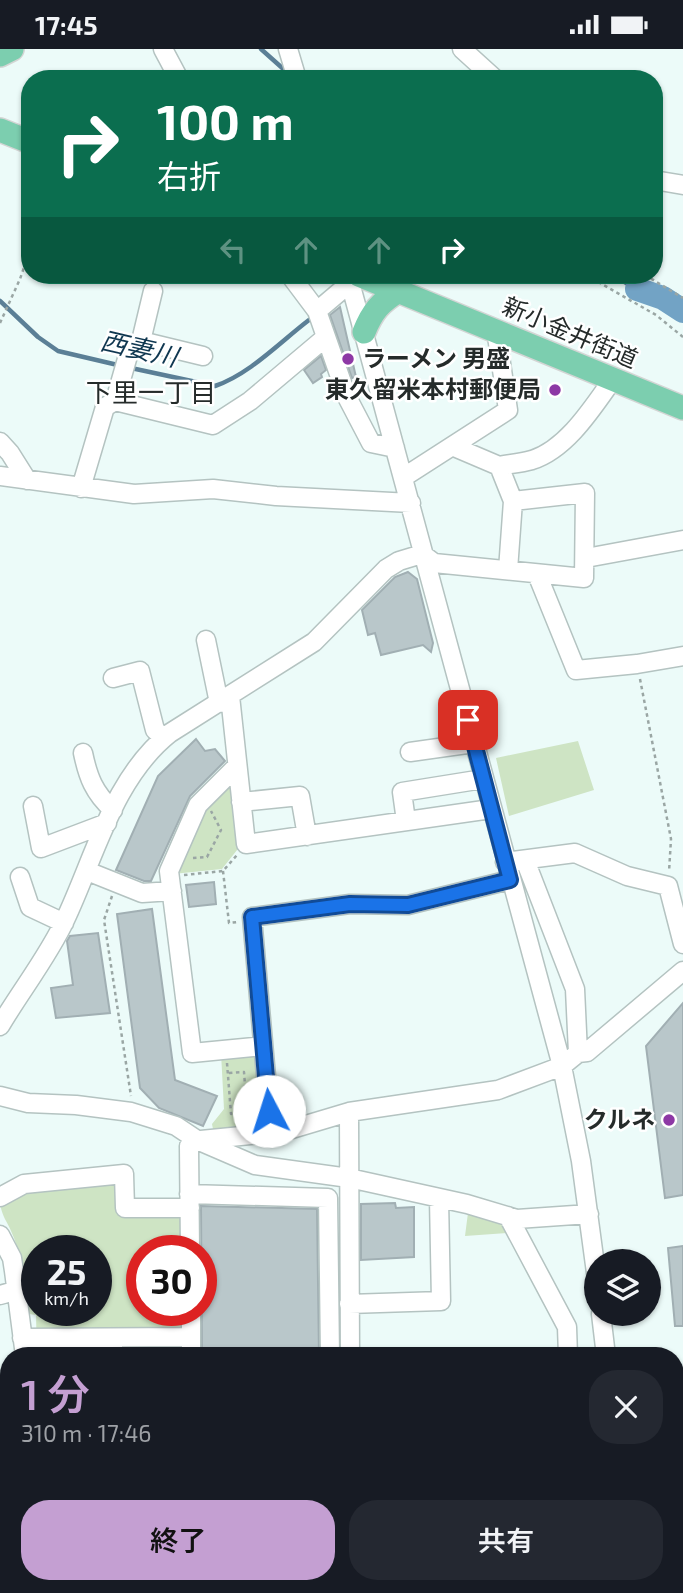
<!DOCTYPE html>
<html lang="ja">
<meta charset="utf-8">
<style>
body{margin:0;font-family:"Exo 2","Noto Sans JP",sans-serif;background:#242831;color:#f1f3f6;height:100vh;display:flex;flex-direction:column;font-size:26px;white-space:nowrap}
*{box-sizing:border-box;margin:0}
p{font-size:23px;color:#9ea1a6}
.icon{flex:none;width:38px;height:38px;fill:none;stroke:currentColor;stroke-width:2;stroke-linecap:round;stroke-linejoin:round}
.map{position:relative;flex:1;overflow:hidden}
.side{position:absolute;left:0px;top:1298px;width:684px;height:247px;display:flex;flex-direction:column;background:#171b24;border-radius:28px 28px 0 0;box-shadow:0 2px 5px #0004}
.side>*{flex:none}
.top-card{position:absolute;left:21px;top:21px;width:642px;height:214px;border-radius:28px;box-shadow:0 2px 5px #0004;background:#0b6e4f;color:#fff;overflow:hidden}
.buttons{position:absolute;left:584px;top:1200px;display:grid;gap:14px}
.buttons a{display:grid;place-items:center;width:77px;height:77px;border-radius:50%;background:#171b24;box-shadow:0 2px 5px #0004;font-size:35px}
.speed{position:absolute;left:21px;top:1186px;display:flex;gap:14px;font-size:35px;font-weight:700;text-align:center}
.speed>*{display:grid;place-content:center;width:91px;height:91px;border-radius:50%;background:#171b24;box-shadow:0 2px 5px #0004;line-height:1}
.speed small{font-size:18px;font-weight:400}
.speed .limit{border:10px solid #d22;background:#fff;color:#111}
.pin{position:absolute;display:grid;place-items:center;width:60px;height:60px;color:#fff;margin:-30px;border-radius:14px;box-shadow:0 4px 10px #0006}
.me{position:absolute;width:77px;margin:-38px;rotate:355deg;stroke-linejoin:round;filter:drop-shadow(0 0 5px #0008)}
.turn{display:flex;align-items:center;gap:24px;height:147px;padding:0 21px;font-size:32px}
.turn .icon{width:91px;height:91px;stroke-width:2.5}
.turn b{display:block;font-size:49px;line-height:60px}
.lanes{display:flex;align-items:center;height:66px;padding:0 21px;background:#0003;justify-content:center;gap:35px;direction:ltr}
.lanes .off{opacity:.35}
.round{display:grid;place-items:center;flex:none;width:74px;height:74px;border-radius:28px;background:#242831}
.summary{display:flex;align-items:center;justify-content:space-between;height:119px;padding:0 21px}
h1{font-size:42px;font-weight:600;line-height:52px;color:#c49fd2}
.action{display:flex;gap:14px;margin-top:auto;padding:14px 21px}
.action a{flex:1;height:80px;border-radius:28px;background:#c49fd2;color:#111;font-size:28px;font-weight:600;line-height:80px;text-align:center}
.action a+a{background:#242831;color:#f1f3f6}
.status{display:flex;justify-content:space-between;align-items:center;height:49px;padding:0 35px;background:#171b24;direction:ltr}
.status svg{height:19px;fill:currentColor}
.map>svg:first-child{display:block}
.green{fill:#cee4c4;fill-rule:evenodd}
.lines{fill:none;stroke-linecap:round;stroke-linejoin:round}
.stream{stroke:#5b7f96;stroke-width:4.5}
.river{stroke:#72a3c5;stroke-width:24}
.building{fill:#b9c7ca;stroke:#a1afb3;stroke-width:2}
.minor-casing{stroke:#b4c3c1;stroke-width:21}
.major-casing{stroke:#d3d5d4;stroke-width:26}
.path{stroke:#9aa6a4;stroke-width:2.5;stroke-dasharray:3.5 3.5;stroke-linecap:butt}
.minor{stroke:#fff;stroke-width:18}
.major{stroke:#7cceaf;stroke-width:23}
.route-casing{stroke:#114b97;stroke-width:18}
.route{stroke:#1a73e8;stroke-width:12}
.poi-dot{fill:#8d38a5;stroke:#fff;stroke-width:2.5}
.labels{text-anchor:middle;stroke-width:5;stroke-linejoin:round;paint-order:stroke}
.street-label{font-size:24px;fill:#252b2a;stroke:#fff}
.poi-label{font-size:24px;font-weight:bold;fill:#252b2a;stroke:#fff;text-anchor:end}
.water-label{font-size:26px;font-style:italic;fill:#0f3750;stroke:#fff}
.neighbourhood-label{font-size:26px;fill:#252b2a;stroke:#fff}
</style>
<div class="status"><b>17:45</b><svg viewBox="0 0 49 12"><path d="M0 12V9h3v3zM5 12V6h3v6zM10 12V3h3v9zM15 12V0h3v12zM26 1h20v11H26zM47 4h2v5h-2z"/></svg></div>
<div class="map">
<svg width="683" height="1544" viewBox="0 0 683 1544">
<rect width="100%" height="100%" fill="#ecfbf9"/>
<path class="green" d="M578 692 594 741 509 767 496 709Z
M234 723 241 796 222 820 173 825 200 757Z
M259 999 266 1080 214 1085 212 1075 224 1060 221 1004Z
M123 1125 125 1159H188L189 1202H142V1262H191V1288L52 1289V1307H37L36 1266 29 1265C25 1240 23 1213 14 1189 8 1172 0 1167 0 1149ZM37 1202H96V1262H37Z
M469 1156 493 1163 507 1184 465 1187Z
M364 1537H430L426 1544H365Z"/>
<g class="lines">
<path class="stream" d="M261 0 289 25
M612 226 637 240
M0 252 38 288 58 302 122 317
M131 319 215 337C250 325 280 293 309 271"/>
<path class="river" d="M637 240 663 249 683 262"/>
</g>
<path class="building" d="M340 258 356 328 352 329 330 266Z
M321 307 326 321 321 325 322 328 313 334 304 321Z
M408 523 417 530 433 594 431 603 423 596 381 606 375 584 368 586 362 561 395 528Z
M196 690 205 702 215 700 225 712 190 747 151 832H144L116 821 158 727Z
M214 833 216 855 189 858 186 836Z
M152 860 175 1031 217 1047 203 1077 159 1059 140 1039 117 865Z
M98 884 110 964 56 969 51 939 73 936 67 892 70 887Z
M683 954V1146L665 1149 646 997Z
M395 1154 396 1159 414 1158V1208L361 1211V1155Z
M201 1157 317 1160 319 1307H202Z
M683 1197V1277H675L668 1199Z"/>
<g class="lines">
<g class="minor-casing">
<path id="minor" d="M163 0 179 30
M288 0 297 30
M462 0 495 30
M654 131 683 136
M290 226 317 262 347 348 371 394 395 399
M348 226 562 1017 581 1112 597 1231
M317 262 350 234
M141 292 203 307
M115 352 129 303 141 292 153 242
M0 393 10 404 27 431
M452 397 499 417 513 452 508 521
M499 417C510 415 521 414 532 411 567 400 593 358 613 330
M0 427 134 445 213 440 276 447 411 454
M404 428 508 361 496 281
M81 439 105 358 115 352 213 376 250 352 326 288
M586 509 683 491
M537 525 576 621 637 615 683 607
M206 591 219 654
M113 629 140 622 155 681 164 689
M230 647 246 795 491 760
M410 703 474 694
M83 704C88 728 94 744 113 761
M237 717 198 756 169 822 192 1004 263 997
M241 753 300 747 307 787
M33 757 41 799 107 774
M406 772 402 743 483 730
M525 811 575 940 578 1004
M505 813 575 804 627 827 668 837 683 895
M87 822 142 844 172 842
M20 828 30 858 64 874
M0 977C20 943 49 906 65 871 95 808 113 729 170 684L314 593 386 520 399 512 422 505 434 514 584 529 585 444 513 452
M0 1047 28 1054 76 1056 131 1063 176 1077 197 1091 255 1116 349 1129 467 1155 517 1170 589 1165
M349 1063 350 1307
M271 1084 252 868 350 855 408 856 510 831
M201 1091 282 1083 349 1063 498 1041 562 1017 578 1004 587 1003 683 922
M189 1097 190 1202
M189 1145 328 1149 330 1307
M0 1148 24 1135 124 1125 125 1159H190
M508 1167 567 1278 568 1307
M0 1186 12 1209 14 1222 25 1307
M0 1246 18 1241
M349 1255 441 1252 439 1150
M191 1262V1307
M601 1265 606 1307
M22 1289 191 1288
M113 1290V1307
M0 1467 9 1466
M27 1536 28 1544
M133 1536 137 1544
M275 1536 279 1544
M364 1536 365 1544
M633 1536 634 1544"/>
</g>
<g class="major-casing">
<path id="major" d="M0 6 12 0
M0 81 30 93
M359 226 683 359
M364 283C372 263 380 253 399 242"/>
</g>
<path class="path" d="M312 23 321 30
M586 226 656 266 683 288
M645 226 683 249
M0 274 20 230 30 201
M640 630 671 790 669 823
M193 809 207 808 221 781 211 762
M223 822 229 874 238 873
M184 826 223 822 237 806
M112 847 104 871 131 1047
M227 1014 231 1065 247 1063 244 1023 228 1024"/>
<use href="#minor" class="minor"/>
<use href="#major" class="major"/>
</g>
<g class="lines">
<g class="route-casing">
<path id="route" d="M269 1062 252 868 350 855 408 856 510 831 468 671"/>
</g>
<use href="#route" class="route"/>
</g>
<g class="poi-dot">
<circle cx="348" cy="310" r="7"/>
<circle cx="555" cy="341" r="7"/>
<circle cx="669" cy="1071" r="7"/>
</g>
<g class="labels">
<g class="street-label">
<text transform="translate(570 284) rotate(23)" y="8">新小金井街道</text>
</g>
<g class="poi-label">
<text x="362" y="318" text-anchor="start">ラーメン 男盛</text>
<text x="541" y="349">東久留米本村郵便局</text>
<text x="655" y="1079">クルネ</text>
</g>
<g class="water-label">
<text transform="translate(139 300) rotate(13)" y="9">西妻川</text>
</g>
<g class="neighbourhood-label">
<text x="151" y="353">下里一丁目</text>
</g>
</g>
</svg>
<div class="buttons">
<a><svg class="icon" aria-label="layers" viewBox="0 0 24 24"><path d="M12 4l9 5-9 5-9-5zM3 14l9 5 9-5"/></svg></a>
</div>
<div class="speed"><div>25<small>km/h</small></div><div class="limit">30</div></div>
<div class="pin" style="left:468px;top:671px;background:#d93025"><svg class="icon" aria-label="arrive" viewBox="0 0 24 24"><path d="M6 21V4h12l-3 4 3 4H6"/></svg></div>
<svg class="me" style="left:269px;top:1062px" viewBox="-20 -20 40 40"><circle r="19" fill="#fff"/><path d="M0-13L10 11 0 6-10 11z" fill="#1a73e8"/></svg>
<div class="top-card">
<div class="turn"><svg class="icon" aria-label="right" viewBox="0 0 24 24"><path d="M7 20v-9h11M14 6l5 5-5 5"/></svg><div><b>100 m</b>右折</div></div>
<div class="lanes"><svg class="icon off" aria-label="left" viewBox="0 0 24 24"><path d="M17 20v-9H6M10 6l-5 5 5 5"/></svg><svg class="icon off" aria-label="ahead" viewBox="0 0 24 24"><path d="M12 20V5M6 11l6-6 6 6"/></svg><svg class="icon off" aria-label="ahead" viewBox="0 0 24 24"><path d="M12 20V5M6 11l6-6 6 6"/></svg><svg class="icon" aria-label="right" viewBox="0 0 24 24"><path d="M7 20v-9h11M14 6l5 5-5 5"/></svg></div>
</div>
<section class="side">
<div class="summary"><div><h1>1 分</h1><p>310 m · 17:46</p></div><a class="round"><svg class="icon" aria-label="close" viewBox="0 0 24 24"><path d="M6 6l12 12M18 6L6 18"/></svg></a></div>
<div class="action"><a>終了</a><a>共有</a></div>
</section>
</div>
